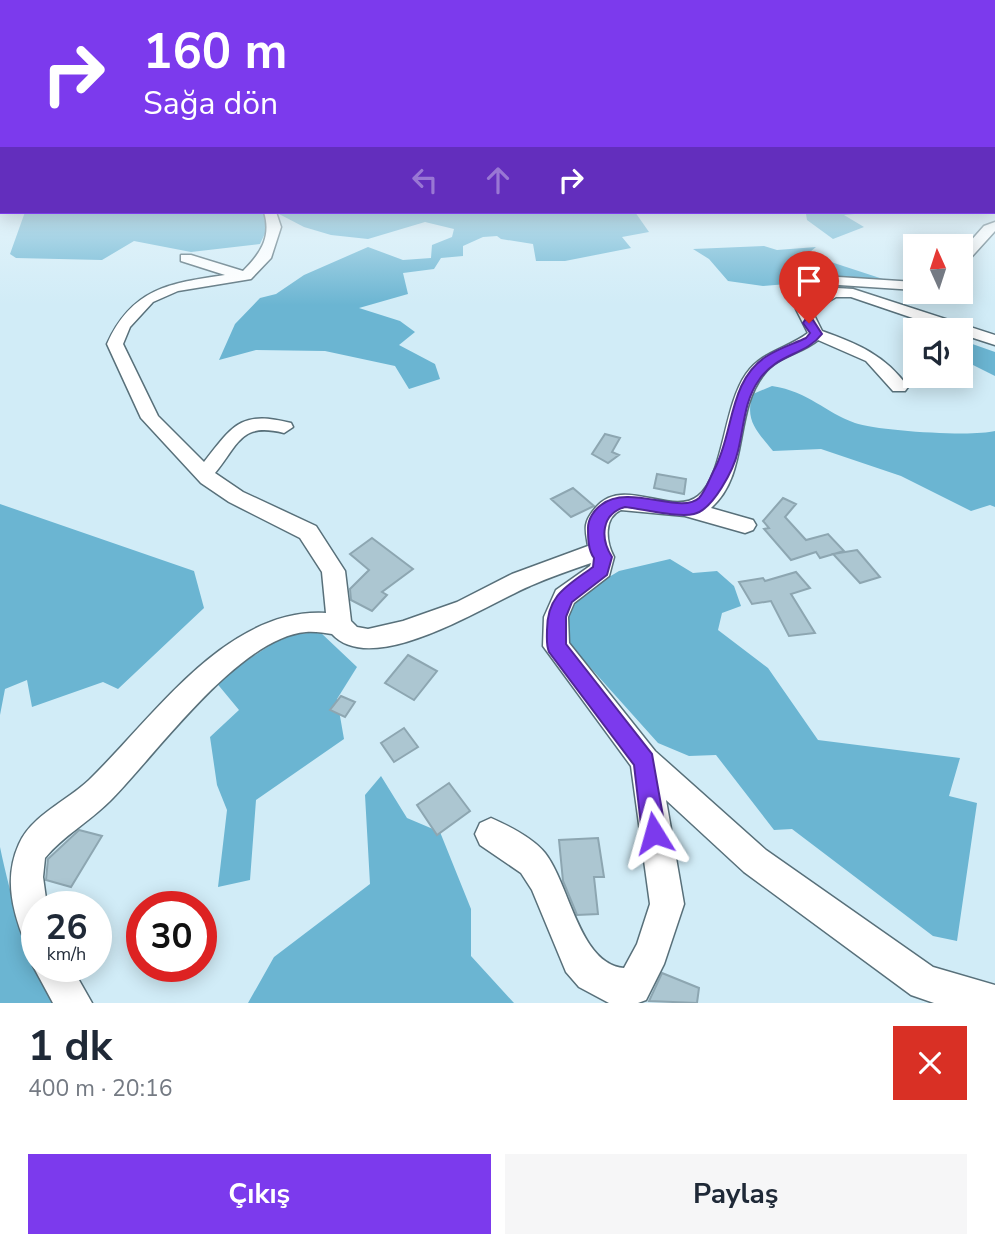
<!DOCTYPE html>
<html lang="tr">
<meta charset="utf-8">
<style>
body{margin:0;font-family:"Nunito Sans",sans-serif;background:#f6f6f7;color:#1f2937;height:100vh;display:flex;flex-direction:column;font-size:26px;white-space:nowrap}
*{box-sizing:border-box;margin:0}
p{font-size:23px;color:#747a83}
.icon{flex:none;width:38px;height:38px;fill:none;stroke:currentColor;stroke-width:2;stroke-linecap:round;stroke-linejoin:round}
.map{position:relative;height:1003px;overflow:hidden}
.drawer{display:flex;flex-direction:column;background:#fff;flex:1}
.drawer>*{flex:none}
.banner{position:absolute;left:0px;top:0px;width:996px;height:214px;box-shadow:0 4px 18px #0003;background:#7c3aed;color:#fff;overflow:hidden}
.needle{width:46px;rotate:357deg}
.buttons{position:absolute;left:903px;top:234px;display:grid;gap:14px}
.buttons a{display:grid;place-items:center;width:70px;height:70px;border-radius:0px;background:#fff;box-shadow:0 4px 18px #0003;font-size:35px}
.speed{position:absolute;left:21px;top:891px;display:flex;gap:14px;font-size:35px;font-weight:700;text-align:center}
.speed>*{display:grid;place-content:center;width:91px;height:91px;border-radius:50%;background:#fff;box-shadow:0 4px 18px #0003;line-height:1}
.speed small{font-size:18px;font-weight:400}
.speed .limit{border:10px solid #d22;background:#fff;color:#111}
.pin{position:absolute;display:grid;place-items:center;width:60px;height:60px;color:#fff;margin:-72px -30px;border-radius:50% 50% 50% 0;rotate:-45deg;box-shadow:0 0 7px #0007}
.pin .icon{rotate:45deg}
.me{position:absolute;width:77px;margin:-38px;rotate:352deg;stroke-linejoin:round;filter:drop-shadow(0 0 5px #0008)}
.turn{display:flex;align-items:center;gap:24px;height:147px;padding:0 28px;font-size:32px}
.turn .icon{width:91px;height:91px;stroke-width:2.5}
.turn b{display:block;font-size:49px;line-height:60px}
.lanes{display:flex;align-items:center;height:66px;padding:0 28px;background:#0003;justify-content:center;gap:35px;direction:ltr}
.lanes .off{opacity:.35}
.round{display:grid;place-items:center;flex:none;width:74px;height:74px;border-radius:0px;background:#f6f6f7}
.summary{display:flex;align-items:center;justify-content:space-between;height:119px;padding:0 28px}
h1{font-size:42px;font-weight:700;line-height:52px}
.button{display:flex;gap:14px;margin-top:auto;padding:14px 28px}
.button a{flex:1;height:80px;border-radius:0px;background:#7c3aed;color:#fff;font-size:28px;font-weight:700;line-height:80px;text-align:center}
.button a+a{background:#f6f6f7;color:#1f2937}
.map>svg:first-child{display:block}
.forest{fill:#6bb5d2}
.building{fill:#acc6d1;stroke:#8da6b1;stroke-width:2}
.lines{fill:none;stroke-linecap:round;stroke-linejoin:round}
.minor-casing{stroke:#58707a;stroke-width:3}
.minor{fill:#fff;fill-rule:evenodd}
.route{fill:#7c3aed;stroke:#51269a;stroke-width:2}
</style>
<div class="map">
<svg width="995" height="1003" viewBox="0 0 995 1003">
<rect width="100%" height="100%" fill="#d1ecf7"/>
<path class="forest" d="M25 212H635L649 232 622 237 631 248 565 261H536L533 244 501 239 497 236 483 237 463 246V256L441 258 434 269 403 273 408 294 359 308 400 321 415 332 399 345 435 364 440 379 409 389 395 366 325 351 256 350 219 360 235 324 260 298 276 294 304 275 368 247 403 260 431 258 432 245 452 237 454 229 425 222 368 239 331 235 304 227 279 214 266 216 269 225 260 244 191 252 134 241 102 260 16 258 10 254Z
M799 212H875L844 215 864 227 833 239 807 220 806 214Z
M764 246 777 250 816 247 810 252 834 263 886 280C853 285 822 271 790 279L787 284 763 286 728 281 709 259 693 249Z
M961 340 995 352V376L961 359Z
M772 386C810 392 824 412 855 423 877 431 973 437 995 431V507L990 505 971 511 901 476 821 449 773 451C757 431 744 420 753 394Z
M0 504 194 571 204 608 118 689 103 682 32 707 27 680 5 689 0 715Z
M670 559 693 573 717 571 734 586 741 606 722 613 718 630 768 668 818 740 960 758 949 796 977 803 957 941 933 936 792 829 774 830 716 755 689 756 658 743 571 646 564 619 576 597 619 571Z
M320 632 357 667 337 699 344 739 256 800 250 880 218 887 227 810 217 785 210 737 239 710 215 681 286 635Z
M381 776 407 818 440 832 471 909V956L514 1003H248L274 957 370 884 365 795Z
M0 847C11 900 28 958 57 1003H0Z"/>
<path class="building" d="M605 434 620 438 612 452 619 455 608 463 592 454Z
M657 474 686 479 684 494 654 488Z
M573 488 594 506 571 517 551 499Z
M783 498 796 504 785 517 806 540 828 534 844 551 820 558 816 552 791 560 764 529 769 528 763 521Z
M372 538 413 569 382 592 387 595 372 611 351 600 350 589 369 570 350 554Z
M857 550 880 577 860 583 833 554Z
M796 572 810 588 791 594 815 633 789 636 771 601 752 604 739 582 763 578 765 581Z
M408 655 437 671 414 700 385 683Z
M341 696 355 702 345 717 330 710Z
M404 728 418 747 394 762 381 743Z
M449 783 470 811 437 835 417 805Z
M79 830 102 836 71 887 46 880 48 859Z
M598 838 604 877H594L598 914 577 915 563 881 559 840Z
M662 973 699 988 697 1003 649 1001Z"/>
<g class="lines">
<g class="minor-casing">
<path id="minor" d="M994 180H995V187H994Z
M264 212H276L281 227 271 258 251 279 178 291 153 302 130 327 123 344 158 416 204 462C233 425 241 410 291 423L293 427 284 433C240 422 239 444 215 473L243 492 316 526 345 571 351 621 357 627 368 629 403 621 457 602 512 574 588 546C587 539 585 532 586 525 587 519 590 515 593 511 620 472 671 518 698 496 724 476 723 407 746 374 762 351 787 349 808 333L796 309 803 304 798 295 807 281 823 276 915 282V290L824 284 817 287 812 295 814 297 837 288 853 289 995 335V345L961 334V331H951L851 297H836L812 311 822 331C858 344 885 355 908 387L905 391H893L866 361 818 340C801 354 778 356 764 374 733 413 750 474 711 508L753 520 756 525 753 530 745 533 685 516 621 510C603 518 606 542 614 557L609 576 574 603 568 617 569 643 655 751 766 850 933 967 995 985V1003H934L911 995 744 872 666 800 684 904 664 964 646 1000 638 1003H609L579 987 566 972 532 890 521 873 480 845 475 834 480 823 491 818C509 826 533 838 545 853 570 885 579 964 624 968L637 944 650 904 631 766 543 646 544 617 556 590 590 566 591 563C571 570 550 577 530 586 487 604 373 679 332 634 324 633 314 631 306 632 238 638 156 755 110 801 89 822 63 836 45 858L43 877 47 906H37V947L25 942C12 910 4 877 19 844 32 815 67 801 89 780 153 718 227 607 326 613L322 572 300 538 229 502 201 483 141 418 107 344C132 288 170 283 225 275L181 261V255H191L243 271C260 254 272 237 264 212Z
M995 222V231L966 263 961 264V252L984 226Z
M37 958V966H71L92 1003H53L33 966Z"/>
</g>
<use href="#minor" class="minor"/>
</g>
<linearGradient id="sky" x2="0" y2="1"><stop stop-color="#70afda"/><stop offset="0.54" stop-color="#eaf6fb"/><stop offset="1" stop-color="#eaf6fb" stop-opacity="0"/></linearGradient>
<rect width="995" height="305" fill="url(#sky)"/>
<path class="route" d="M805 320H813L822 334C805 356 777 353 759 380 744 401 744 427 738 451 734 469 713 510 694 514 678 518 643 509 625 507 601 514 600 538 612 557L607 575 572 602 566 617V644L652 754 666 833 663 841 654 845 646 841 642 833 634 765 549 652C546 645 547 638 547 630 547 595 567 586 593 567L594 558C588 550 588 538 588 528 588 519 594 510 601 505 628 483 681 515 699 498 705 492 710 478 714 470 734 434 728 380 767 356 779 348 793 344 806 338L810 333 803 323Z"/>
</svg>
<div class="buttons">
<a><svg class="needle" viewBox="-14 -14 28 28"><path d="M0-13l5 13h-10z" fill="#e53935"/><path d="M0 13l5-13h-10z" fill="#747a83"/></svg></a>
<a><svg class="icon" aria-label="sound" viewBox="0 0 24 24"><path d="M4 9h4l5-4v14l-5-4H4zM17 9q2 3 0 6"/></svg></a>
</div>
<div class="speed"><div>26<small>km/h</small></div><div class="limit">30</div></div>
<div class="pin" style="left:809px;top:323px;background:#d93025"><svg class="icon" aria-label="arrive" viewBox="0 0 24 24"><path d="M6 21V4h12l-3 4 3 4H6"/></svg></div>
<svg class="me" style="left:654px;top:833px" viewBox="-20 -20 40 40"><path d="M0-17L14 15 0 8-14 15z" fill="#7c3aed" stroke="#fff" stroke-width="4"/></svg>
<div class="banner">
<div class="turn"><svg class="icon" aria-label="right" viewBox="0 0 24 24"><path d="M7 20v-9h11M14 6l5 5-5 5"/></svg><div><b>160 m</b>Sağa dön</div></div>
<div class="lanes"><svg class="icon off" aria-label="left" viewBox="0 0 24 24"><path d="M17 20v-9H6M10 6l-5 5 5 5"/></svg><svg class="icon off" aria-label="ahead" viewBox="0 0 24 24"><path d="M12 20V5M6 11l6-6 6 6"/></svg><svg class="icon" aria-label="right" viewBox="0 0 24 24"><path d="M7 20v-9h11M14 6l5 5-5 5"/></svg></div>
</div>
</div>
<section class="drawer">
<div class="summary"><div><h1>1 dk</h1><p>400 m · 20:16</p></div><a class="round" style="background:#d93025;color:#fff"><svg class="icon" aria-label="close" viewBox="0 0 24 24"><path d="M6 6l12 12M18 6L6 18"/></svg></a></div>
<div class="button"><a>Çıkış</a><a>Paylaş</a></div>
</section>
